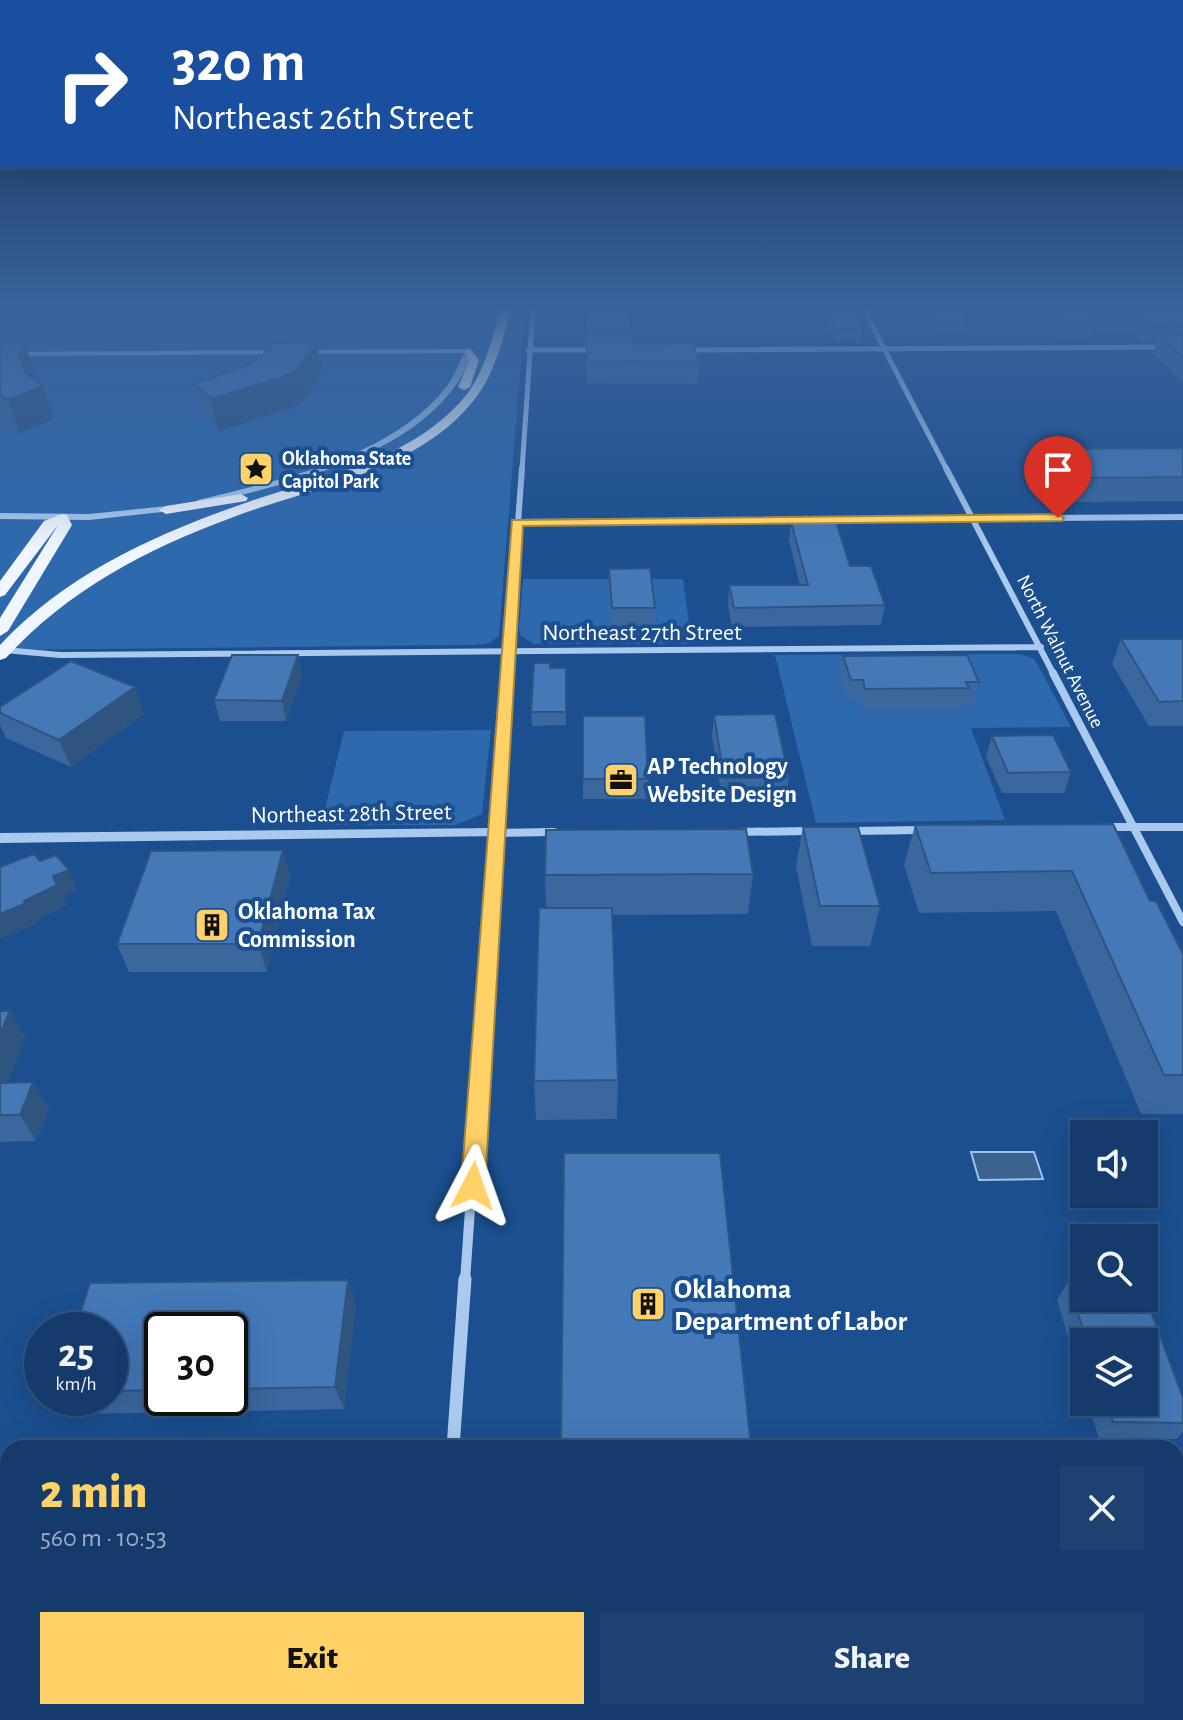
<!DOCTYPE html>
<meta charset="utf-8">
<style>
body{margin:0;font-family:"Alegreya Sans",sans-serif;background:#1d4271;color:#f1f3f6;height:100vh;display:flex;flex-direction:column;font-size:30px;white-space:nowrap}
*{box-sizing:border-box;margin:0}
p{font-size:26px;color:#9dadc1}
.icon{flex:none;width:44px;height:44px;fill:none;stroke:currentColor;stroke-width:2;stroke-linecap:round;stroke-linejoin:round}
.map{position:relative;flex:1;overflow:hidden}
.side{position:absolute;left:0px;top:1440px;width:1184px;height:280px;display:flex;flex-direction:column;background:#143b6b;border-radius:24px 24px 0 0;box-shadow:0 8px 32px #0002,0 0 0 2px #33557e}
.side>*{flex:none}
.top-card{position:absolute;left:0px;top:0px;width:1184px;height:168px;box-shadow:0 8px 32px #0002,0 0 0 2px #33557e;background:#1a4fa0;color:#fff;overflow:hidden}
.tools{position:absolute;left:1070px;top:1120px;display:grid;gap:16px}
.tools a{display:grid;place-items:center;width:88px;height:88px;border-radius:0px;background:#143b6b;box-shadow:0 8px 32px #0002,0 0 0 2px #33557e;font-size:40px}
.speed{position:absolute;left:24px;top:1312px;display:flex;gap:16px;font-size:40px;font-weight:700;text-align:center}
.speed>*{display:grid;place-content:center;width:104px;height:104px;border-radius:50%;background:#143b6b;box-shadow:0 8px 32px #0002,0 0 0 2px #33557e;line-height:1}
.speed small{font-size:20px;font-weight:400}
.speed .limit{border:4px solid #111;border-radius:12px;background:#fff;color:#111}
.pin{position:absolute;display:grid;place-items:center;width:68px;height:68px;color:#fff;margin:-82px -34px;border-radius:50% 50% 50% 0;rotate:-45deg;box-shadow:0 0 8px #0007}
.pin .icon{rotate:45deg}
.me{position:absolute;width:88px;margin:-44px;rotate:4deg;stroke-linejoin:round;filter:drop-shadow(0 0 6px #0008)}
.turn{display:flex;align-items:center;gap:28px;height:168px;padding:0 40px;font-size:36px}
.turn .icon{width:104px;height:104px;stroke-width:2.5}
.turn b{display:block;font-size:56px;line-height:68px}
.round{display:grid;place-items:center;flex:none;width:84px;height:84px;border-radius:0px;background:#1d4271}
.summary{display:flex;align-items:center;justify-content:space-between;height:136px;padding:0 40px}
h1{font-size:48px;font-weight:800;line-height:60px;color:#ffd166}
.button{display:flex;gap:16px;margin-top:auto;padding:16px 40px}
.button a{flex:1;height:92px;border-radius:0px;background:#ffd166;color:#111;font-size:32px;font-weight:800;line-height:92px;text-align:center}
.button a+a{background:#1d4271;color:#f1f3f6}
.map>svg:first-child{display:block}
.green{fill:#2e69ad}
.water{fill:#3c6290;stroke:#9cc4f0;stroke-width:2}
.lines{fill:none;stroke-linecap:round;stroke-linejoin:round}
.minor-far4{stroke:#a9c9ee;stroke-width:5}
.minor-far3{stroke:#a9c9ee;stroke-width:6}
.minor-far2{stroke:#a9c9ee;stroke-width:8}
.minor-far1{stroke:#a9c9ee;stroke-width:10}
.minor{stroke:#a9c9ee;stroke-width:13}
.tertiary{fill:#a9c9ee;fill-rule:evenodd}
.primary{fill:#f0f6ff;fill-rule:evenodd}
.wall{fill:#3a679d;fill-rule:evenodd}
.shaded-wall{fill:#305480}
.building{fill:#4478b7;stroke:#305480;stroke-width:2}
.route{fill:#ffd166;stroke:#a68842;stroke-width:2}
.labels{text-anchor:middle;stroke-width:8;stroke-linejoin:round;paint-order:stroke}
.far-poi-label{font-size:20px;font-weight:bold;fill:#fff;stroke:#1b4f8f;text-anchor:start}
.far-street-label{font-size:20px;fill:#fff;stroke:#1b4f8f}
.street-label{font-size:24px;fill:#fff;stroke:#1b4f8f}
.poi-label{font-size:24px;font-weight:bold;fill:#fff;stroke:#1b4f8f;text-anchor:start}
.near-poi-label{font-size:28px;font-weight:bold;fill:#fff;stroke:#1b4f8f;text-anchor:start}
</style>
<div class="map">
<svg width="1183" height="1720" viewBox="0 0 1183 1720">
<rect width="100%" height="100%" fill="#1b4f8f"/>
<path class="green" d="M0 310H525L499 636 488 644 472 645 0 650Z
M523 579H683L692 644H534L521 636 519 630Z
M1020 654 1034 659 1038 665 1071 727 971 728 1005 820 816 823 775 655Z
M491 730 482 814 455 825H321L344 731Z
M0 1597H8V1712H295L294 1720H0Z"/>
<path class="water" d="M971 1152H1034L1043 1179 979 1180Z"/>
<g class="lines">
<path class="minor-far4" d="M864 310 947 470
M528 350H594
M688 350 1183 347
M522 470 533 310"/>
<path class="minor-far3" d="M946 468 1054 675
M517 522 1183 517
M4 650 60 655 1041 647
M507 675 522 468"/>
<path class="minor-far2" d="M1053 673 1183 922
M1104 827H1183
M852 831 922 830
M736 832 810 831
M494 833 554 832
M489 940 507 673"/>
<path class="minor-far1" d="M465 1281 489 938"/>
<path class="minor" d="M453 1448 465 1279
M1176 1558H1183
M0 1578H8"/>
<path class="tertiary" d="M469 349 473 351C467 364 462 378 453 389 398 461 284 484 201 505L196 502 198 500C279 480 393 457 447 386 454 376 459 364 464 353L0 356V352Z
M177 505 182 508 180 510 89 520 0 519V513L89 514Z
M494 828 501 833 499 836 0 843V833Z"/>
<path class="primary" d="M501 310H511C502 341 495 374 474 400 417 472 312 487 231 518 146 549 67 591 6 658L0 660V645C67 573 160 532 251 501 325 476 415 459 467 394 485 370 492 338 501 310Z
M469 348 479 360 470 387 464 390 458 387 469 360 464 351Z
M241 494 248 498 246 501 166 514 159 510 166 506Z
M62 514 67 515 72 525 8 631 0 636V618L58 525 5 595 0 597V581L44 521Z"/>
</g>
<path class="wall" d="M42 310H94L85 321H45Z
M302 310H347L343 320H304Z
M586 310 631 328 633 344 699 362 697 384 587 383Z
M917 310H958L969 325 967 335H931Z
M1033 310H1183V382L1153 353 1156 342H1142L1133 332H1094L1092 338 1059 339Z
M828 311 862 329 861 339H835L827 321Z
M317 342 322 373 303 401 286 410 218 432 201 416 194 384Z
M0 344H25L35 375 34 379 43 386 54 419 20 433 0 423Z
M1183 448V501L1069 502 1050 473 1057 449Z
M791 522 850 566 885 605 881 625 732 627 728 605 729 585H800L789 540Z
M609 569 655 608 654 627 611 628 608 588Z
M1121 639H1183V726H1149L1112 664Z
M298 655 302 675 286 721H220L214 700Z
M843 656 979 682 973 703H965L963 709H861L859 700H847L840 676Z
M550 668H566V725L532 726 531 712Z
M0 707 144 714 71 767 6 738 0 725Z
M714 715 789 777 786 797 722 798 712 736Z
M583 716 648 779V799H583Z
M992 736 1071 772 1064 793H1002L986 757Z
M1113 824 1150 901 1183 954V1114H1141L1056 911 919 913 904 865 915 825Z
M803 827 880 906 870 946H812L796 866Z
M283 850 290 878 267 972H129L117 944Z
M753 874 748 914 612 915 618 1080 617 1119 536 1120 534 1081 546 908 545 875Z
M0 1011H10L25 1038 7 1083 33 1082 49 1109 36 1141 0 1142Z
M348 1280 356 1305 344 1409 74 1414 61 1398H110V1330ZM162 1330H230V1398H162Z
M1084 1281V1298H1144V1293L1183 1398V1432L1176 1439H1099L1088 1402H1144V1342H1084V1390L1057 1300 1068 1282Z"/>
<path class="shaded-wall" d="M81 310H94L85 321Z
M342 310H347L343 320Z
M317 342 322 373 303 401 286 410 218 432 211 399Z
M25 344 35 375 30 388 19 356Z
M43 386 54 419 20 433 8 400Z
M298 655 302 675 286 721 282 701Z
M135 687 144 714 71 767 59 740Z
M283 850 290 878 267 972 258 944Z
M69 870 78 890 63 897 67 906 36 921 37 924 0 939V914L24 901 53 876Z
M10 1011 25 1038 0 1101V1034Z
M33 1082 49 1109 36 1141 20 1115Z
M348 1280 356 1305 344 1409 335 1387Z"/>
<path class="building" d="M586 310H629L631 328H586Z
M924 310H958L969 325H933Z
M1053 310H1183V325L1148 324 1138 315H1090L1097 321 1064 322Z
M828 311H854L862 329H836Z
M586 334H632L633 344 693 343 699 362 587 361Z
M1159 335H1183V358Z
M317 342 297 369 280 378 211 399 194 384 247 365 263 355 273 343Z
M0 344H25L19 356 26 373 43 386 8 400 0 396Z
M1183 448V477L1077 478 1057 449Z
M791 522H836L850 566H871L885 605 734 608 729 585H808Z
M650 568 655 608H612L609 569Z
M1121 639H1183V701L1159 702Z
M232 655H298L282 701 214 700Z
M967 655 979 682H966L969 688 865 689 863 680H851L843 656Z
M71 661 135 687 59 740 0 713V707Z
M534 663H550V668H566V712H531Z
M775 714 789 777 724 778 714 715Z
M583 716H645L648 779H583Z
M1053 735 1071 772 1008 773 992 736Z
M1113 824 1150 901H1156L1183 954V1075H1164L1072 871 931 873 915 825Z
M803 827H858L880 906H820Z
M746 829 753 874 545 875 546 830Z
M283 850 258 944H117L151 851Z
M34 854 40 861 56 855 69 870 53 876 57 885 24 901 26 903 0 914V867Z
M539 908H612L618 1080 534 1081Z
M0 1011H10L0 1034Z
M33 1082 20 1115H0V1083Z
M564 1153H720L751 1447 561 1448Z
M348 1280 335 1387 230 1389V1330H162V1390L110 1391V1330H75L90 1283Z
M1084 1281V1298H1144V1293L1183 1398V1423L1113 1422 1106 1402H1144V1342H1087L1068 1282Z"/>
<linearGradient id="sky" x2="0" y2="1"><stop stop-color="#0f2b4f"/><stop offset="0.56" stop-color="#39639b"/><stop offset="1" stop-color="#39639b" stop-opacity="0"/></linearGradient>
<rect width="1183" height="550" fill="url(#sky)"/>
<path class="route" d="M1058 514 1064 518 1062 521 523 526 485 1186 481 1193 473 1196 464 1193 461 1186 512 520Z"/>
<defs>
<g id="sight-square" transform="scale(1.8)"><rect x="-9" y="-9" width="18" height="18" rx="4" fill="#ffd166" stroke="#1b4f8f"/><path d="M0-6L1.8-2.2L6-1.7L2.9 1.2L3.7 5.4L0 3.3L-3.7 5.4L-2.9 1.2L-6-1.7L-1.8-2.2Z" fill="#111"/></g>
<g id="office-square" transform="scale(1.8)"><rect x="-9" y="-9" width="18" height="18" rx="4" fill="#ffd166" stroke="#1b4f8f"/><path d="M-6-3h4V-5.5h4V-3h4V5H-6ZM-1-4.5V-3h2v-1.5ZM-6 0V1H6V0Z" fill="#111"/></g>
<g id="building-square" transform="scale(1.8)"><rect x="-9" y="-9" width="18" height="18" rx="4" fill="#ffd166" stroke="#1b4f8f"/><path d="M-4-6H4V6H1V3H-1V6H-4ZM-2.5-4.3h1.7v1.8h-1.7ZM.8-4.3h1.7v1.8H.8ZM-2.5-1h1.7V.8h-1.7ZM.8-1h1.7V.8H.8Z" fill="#111"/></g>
</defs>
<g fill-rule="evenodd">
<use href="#sight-square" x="256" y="469"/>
<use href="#office-square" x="621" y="780"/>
<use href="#building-square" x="212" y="925"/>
<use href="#building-square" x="648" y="1304"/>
</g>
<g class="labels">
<g class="far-poi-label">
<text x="282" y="465">Oklahoma State<tspan x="282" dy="23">Capitol Park</tspan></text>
</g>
<g class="far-street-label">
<text transform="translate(1061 651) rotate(63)" y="7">North Walnut Avenue</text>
</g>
<g class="street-label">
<text x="642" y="640">Northeast 27th Street</text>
<text transform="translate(351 813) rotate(-1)" y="8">Northeast 28th Street</text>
</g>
<g class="poi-label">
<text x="647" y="774">AP Technology<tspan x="647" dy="28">Website Design</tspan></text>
<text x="238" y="919">Oklahoma Tax<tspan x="238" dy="28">Commission</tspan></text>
</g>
<g class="near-poi-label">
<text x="674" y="1298">Oklahoma<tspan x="674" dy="32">Department of Labor</tspan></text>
</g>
</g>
</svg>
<div class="tools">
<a><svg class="icon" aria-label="sound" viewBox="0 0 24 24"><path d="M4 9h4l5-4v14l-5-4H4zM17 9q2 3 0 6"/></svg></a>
<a><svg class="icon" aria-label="search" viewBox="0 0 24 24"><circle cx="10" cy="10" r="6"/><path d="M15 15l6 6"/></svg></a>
<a><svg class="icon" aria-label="layers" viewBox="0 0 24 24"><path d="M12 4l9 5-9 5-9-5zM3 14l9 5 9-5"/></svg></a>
</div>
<div class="speed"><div>25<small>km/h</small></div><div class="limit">30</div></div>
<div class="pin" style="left:1058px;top:518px;background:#d93025"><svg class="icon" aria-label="arrive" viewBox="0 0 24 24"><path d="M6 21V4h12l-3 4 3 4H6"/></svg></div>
<svg class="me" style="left:473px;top:1186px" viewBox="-20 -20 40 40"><path d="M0-17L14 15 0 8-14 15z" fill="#ffd166" stroke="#fff" stroke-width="4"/></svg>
<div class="top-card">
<div class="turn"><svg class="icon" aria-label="right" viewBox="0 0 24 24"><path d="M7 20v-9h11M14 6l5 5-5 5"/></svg><div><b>320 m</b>Northeast 26th Street</div></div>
</div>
<section class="side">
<div class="summary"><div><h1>2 min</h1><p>560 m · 10:53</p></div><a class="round"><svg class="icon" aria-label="close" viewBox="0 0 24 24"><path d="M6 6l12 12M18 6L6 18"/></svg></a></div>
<div class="button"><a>Exit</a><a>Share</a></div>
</section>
</div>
